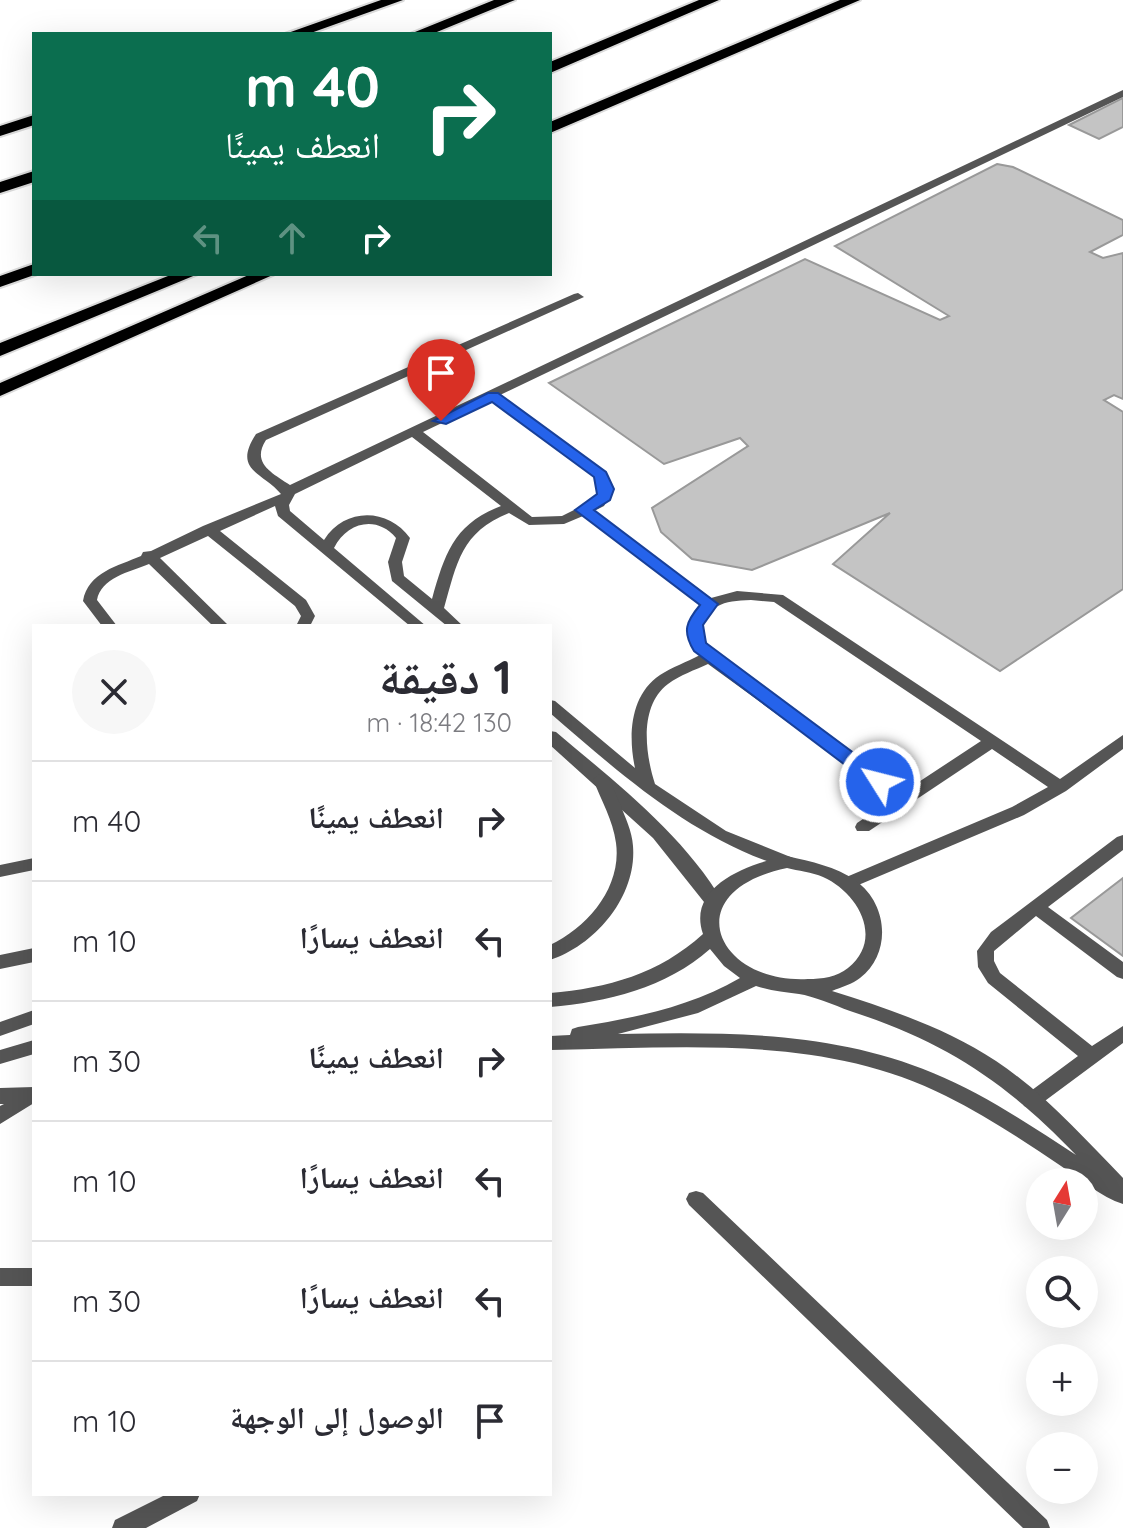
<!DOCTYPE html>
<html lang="ar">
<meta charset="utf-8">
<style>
body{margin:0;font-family:Quicksand,"Noto Naskh Arabic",sans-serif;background:#f7f7f7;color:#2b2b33;direction:rtl;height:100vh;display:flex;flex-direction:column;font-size:30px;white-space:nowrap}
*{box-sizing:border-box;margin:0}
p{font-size:26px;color:#7c7c81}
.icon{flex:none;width:44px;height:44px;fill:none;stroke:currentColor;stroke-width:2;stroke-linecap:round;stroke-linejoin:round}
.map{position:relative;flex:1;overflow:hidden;direction:ltr}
.side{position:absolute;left:32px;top:624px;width:520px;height:872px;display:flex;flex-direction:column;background:#fff;border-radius:0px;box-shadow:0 8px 32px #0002;direction:rtl}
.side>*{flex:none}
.banner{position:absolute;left:32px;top:32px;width:520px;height:244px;border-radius:0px;box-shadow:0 8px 32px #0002;direction:rtl;background:#0b6e4f;color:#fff;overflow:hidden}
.needle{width:52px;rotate:11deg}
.tools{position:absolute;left:1026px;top:1168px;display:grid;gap:16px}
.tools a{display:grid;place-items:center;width:72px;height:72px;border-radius:50%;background:#fff;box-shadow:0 8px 32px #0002;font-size:40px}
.pin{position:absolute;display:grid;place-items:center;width:68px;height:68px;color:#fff;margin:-82px -34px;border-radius:50% 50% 50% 0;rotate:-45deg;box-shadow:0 0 8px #0007}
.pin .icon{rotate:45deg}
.me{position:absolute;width:88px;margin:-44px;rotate:306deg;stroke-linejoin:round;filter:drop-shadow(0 0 6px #0008)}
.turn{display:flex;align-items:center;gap:28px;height:168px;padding:0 40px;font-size:36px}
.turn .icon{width:104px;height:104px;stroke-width:2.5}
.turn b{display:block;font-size:56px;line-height:68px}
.lanes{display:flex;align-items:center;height:76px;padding:0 40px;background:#0003;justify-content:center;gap:40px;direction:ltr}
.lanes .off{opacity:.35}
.round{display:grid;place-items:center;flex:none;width:84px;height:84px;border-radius:42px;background:#f7f7f7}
.headline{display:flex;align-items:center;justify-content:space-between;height:136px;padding:0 40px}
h1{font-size:48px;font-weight:700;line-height:60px}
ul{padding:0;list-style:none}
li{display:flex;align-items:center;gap:24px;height:120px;padding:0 40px;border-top:2px solid #e1e1e2}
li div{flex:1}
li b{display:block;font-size:30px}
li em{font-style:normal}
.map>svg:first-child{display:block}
.building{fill:#c4c4c4;stroke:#999;stroke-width:2}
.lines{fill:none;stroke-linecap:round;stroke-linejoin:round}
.motorway-casing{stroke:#dbdbdb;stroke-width:4}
.service{fill:#555;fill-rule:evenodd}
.minor{fill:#555;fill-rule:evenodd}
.motorway{fill:#000;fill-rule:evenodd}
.route{fill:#2563eb;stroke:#184099;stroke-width:2}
</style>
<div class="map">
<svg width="1123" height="1528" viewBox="0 0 1123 1528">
<rect width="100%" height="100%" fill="#fff"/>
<path class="building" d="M1123 98V127L1099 139 1069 125Z
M997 164 1013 167 1123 220V235L1090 252 1103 258 1123 253V399L1114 395 1104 400 1123 412V589L1000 671 833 564 890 513 752 570 692 559 661 532 652 508 748 446 740 438 664 464 549 383 805 259 940 320 949 316 835 246Z
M1123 878V956L1071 918Z"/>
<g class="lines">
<g class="motorway-casing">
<path id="motorway" d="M381 0H403L308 34H285Z
M494 0H515L432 34H410Z
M699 0H719L550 73V62Z
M840 0H860L550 133V122Z
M34 115V125L0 136V126Z
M34 171V182L0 193V182Z
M34 264V274H37L0 287V276Z
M173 274H198L0 356V343Z
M251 274H275L0 396V383Z"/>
</g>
<path class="service" d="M1123 90V97L500 395 605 472 614 489 604 506 594 511 711 598 737 591 783 595 1060 779 1123 735V749L1066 791 1024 815 856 886H844L842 882 844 878 1012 807 1048 787 992 749 869 831H857L855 827 857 823 893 799 708 664C695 670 680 675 668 684 639 706 645 753 655 784L726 831 793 858 795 862 793 866 787 868C693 839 623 776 550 713V700L555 701 635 768C628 736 630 695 660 675 672 667 687 662 700 655L687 635 689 621 701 604 583 516 564 524 529 525 509 513C461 532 457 563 444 608L463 626H447L392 581 388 562 396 538C377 515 347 522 334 548L426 626H410L278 516 275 506 220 531 306 600 315 616 310 626H296L301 616 295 606 208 536 160 558 229 626H213L149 564C129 572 101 578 97 600L117 626H102L83 601C88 572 118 566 141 556L143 552 151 551 203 526 281 494C263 472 232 471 256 434L574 294 578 293 584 297 266 440C251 463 272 473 290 485ZM490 400 594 477 600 489 594 500 562 516 532 517 423 432ZM412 437 501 506C454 524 445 553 432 599L404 576 402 562 410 538C388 508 345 507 324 540L290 511 289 505 295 494ZM751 600 774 602 981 741 905 791 714 653 702 635C706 604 723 601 751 600Z
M550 731 556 732C615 782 683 834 723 902L720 907H708L653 838 550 745Z
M1123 835V850L1048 907 1123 962V979L1117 977 1036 916 994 951V961L1000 973 1092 1046 1123 1026V1043L1038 1106 1031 1109 1024 1106 1022 1101 1024 1096 1078 1056 988 983 978 967 977 951 991 932 1117 837Z
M34 858V870L0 877V865Z
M34 948V962L0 969V955Z
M696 1191 703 1193 1047 1520 1050 1528H1023L689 1205 686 1199 689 1193Z
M0 1268H34V1286H0Z
M167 1494H200L197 1501 146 1528H112L115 1520Z"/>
<path class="minor" d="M601 773C612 777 615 794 620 804 625 817 632 831 633 846 637 896 596 945 550 960V945C588 927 622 887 616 843 613 820 601 800 593 779Z
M787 856C812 862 835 866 856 881 888 904 892 953 860 978 853 984 841 987 832 991 889 1009 946 1028 996 1061 1044 1093 1083 1137 1123 1178V1204C1101 1197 1080 1179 1061 1166 1024 1141 986 1116 946 1096 824 1034 682 1048 550 1050V1036L570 1035 572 1029 578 1027C634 1018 690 1007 740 978L724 966 710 949C666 988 607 1002 550 1007V993C608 988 659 974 703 934 686 885 751 863 787 856ZM787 868C798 871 812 872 823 877 857 892 885 938 848 968 837 977 822 979 808 979 716 984 675 891 787 868ZM756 986C771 991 784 992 799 994 813 996 834 1005 850 1011 946 1042 1007 1083 1076 1155 1030 1125 984 1094 933 1073 833 1031 725 1032 618 1034L698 1013Z
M34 1010V1024L0 1036V1022Z
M34 1040V1054L0 1064V1050Z
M34 1087V1103L0 1124V1106L4 1104H0V1088Z"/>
<use href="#motorway" class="motorway"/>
</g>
<path class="route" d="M488 393H498L606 472 614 489 610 500 594 510 718 604 703 625 706 643 886 777V786H873L694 651C682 631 686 622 700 605L575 510 597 494 594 477 492 402 446 424 433 421Z"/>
</svg>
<div class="tools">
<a><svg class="needle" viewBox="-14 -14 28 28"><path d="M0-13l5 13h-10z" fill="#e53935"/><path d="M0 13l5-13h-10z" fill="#7c7c81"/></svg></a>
<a><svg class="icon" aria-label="search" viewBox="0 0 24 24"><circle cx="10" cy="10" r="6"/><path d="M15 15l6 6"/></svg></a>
<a>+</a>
<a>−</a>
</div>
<div class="pin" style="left:441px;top:421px;background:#d93025"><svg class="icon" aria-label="arrive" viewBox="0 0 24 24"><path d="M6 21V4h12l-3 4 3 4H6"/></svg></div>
<svg class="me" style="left:880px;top:782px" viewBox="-20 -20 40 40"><circle r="17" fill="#2563eb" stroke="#fff" stroke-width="3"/><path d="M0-11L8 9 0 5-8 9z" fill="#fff"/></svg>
<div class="banner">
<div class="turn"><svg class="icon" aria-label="right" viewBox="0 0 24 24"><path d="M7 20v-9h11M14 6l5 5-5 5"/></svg><div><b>40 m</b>انعطف يمينًا</div></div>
<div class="lanes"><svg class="icon off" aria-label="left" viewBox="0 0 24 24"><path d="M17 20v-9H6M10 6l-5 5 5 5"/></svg><svg class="icon off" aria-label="ahead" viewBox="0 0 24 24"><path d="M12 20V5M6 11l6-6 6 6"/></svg><svg class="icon" aria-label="right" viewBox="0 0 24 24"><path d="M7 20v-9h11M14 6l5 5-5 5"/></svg></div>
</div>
<section class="side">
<div class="headline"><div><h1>1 دقيقة</h1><p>130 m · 18:42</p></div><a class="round"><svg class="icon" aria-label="close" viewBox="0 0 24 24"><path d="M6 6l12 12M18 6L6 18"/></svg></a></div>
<ul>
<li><svg class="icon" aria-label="right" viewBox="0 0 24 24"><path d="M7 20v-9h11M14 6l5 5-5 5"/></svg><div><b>انعطف يمينًا</b></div><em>40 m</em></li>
<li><svg class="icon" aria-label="left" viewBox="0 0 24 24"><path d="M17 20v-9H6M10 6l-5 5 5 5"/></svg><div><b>انعطف يسارًا</b></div><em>10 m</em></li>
<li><svg class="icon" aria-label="right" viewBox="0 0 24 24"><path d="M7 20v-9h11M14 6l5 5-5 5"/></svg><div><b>انعطف يمينًا</b></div><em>30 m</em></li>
<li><svg class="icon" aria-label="left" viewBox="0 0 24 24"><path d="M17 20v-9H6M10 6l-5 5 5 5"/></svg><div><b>انعطف يسارًا</b></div><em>10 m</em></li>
<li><svg class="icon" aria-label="left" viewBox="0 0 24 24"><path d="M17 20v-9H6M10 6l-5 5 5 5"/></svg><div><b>انعطف يسارًا</b></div><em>30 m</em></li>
<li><svg class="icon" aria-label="arrive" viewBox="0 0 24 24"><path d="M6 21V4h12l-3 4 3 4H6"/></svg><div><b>الوصول إلى الوجهة</b></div><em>10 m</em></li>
</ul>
</section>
</div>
